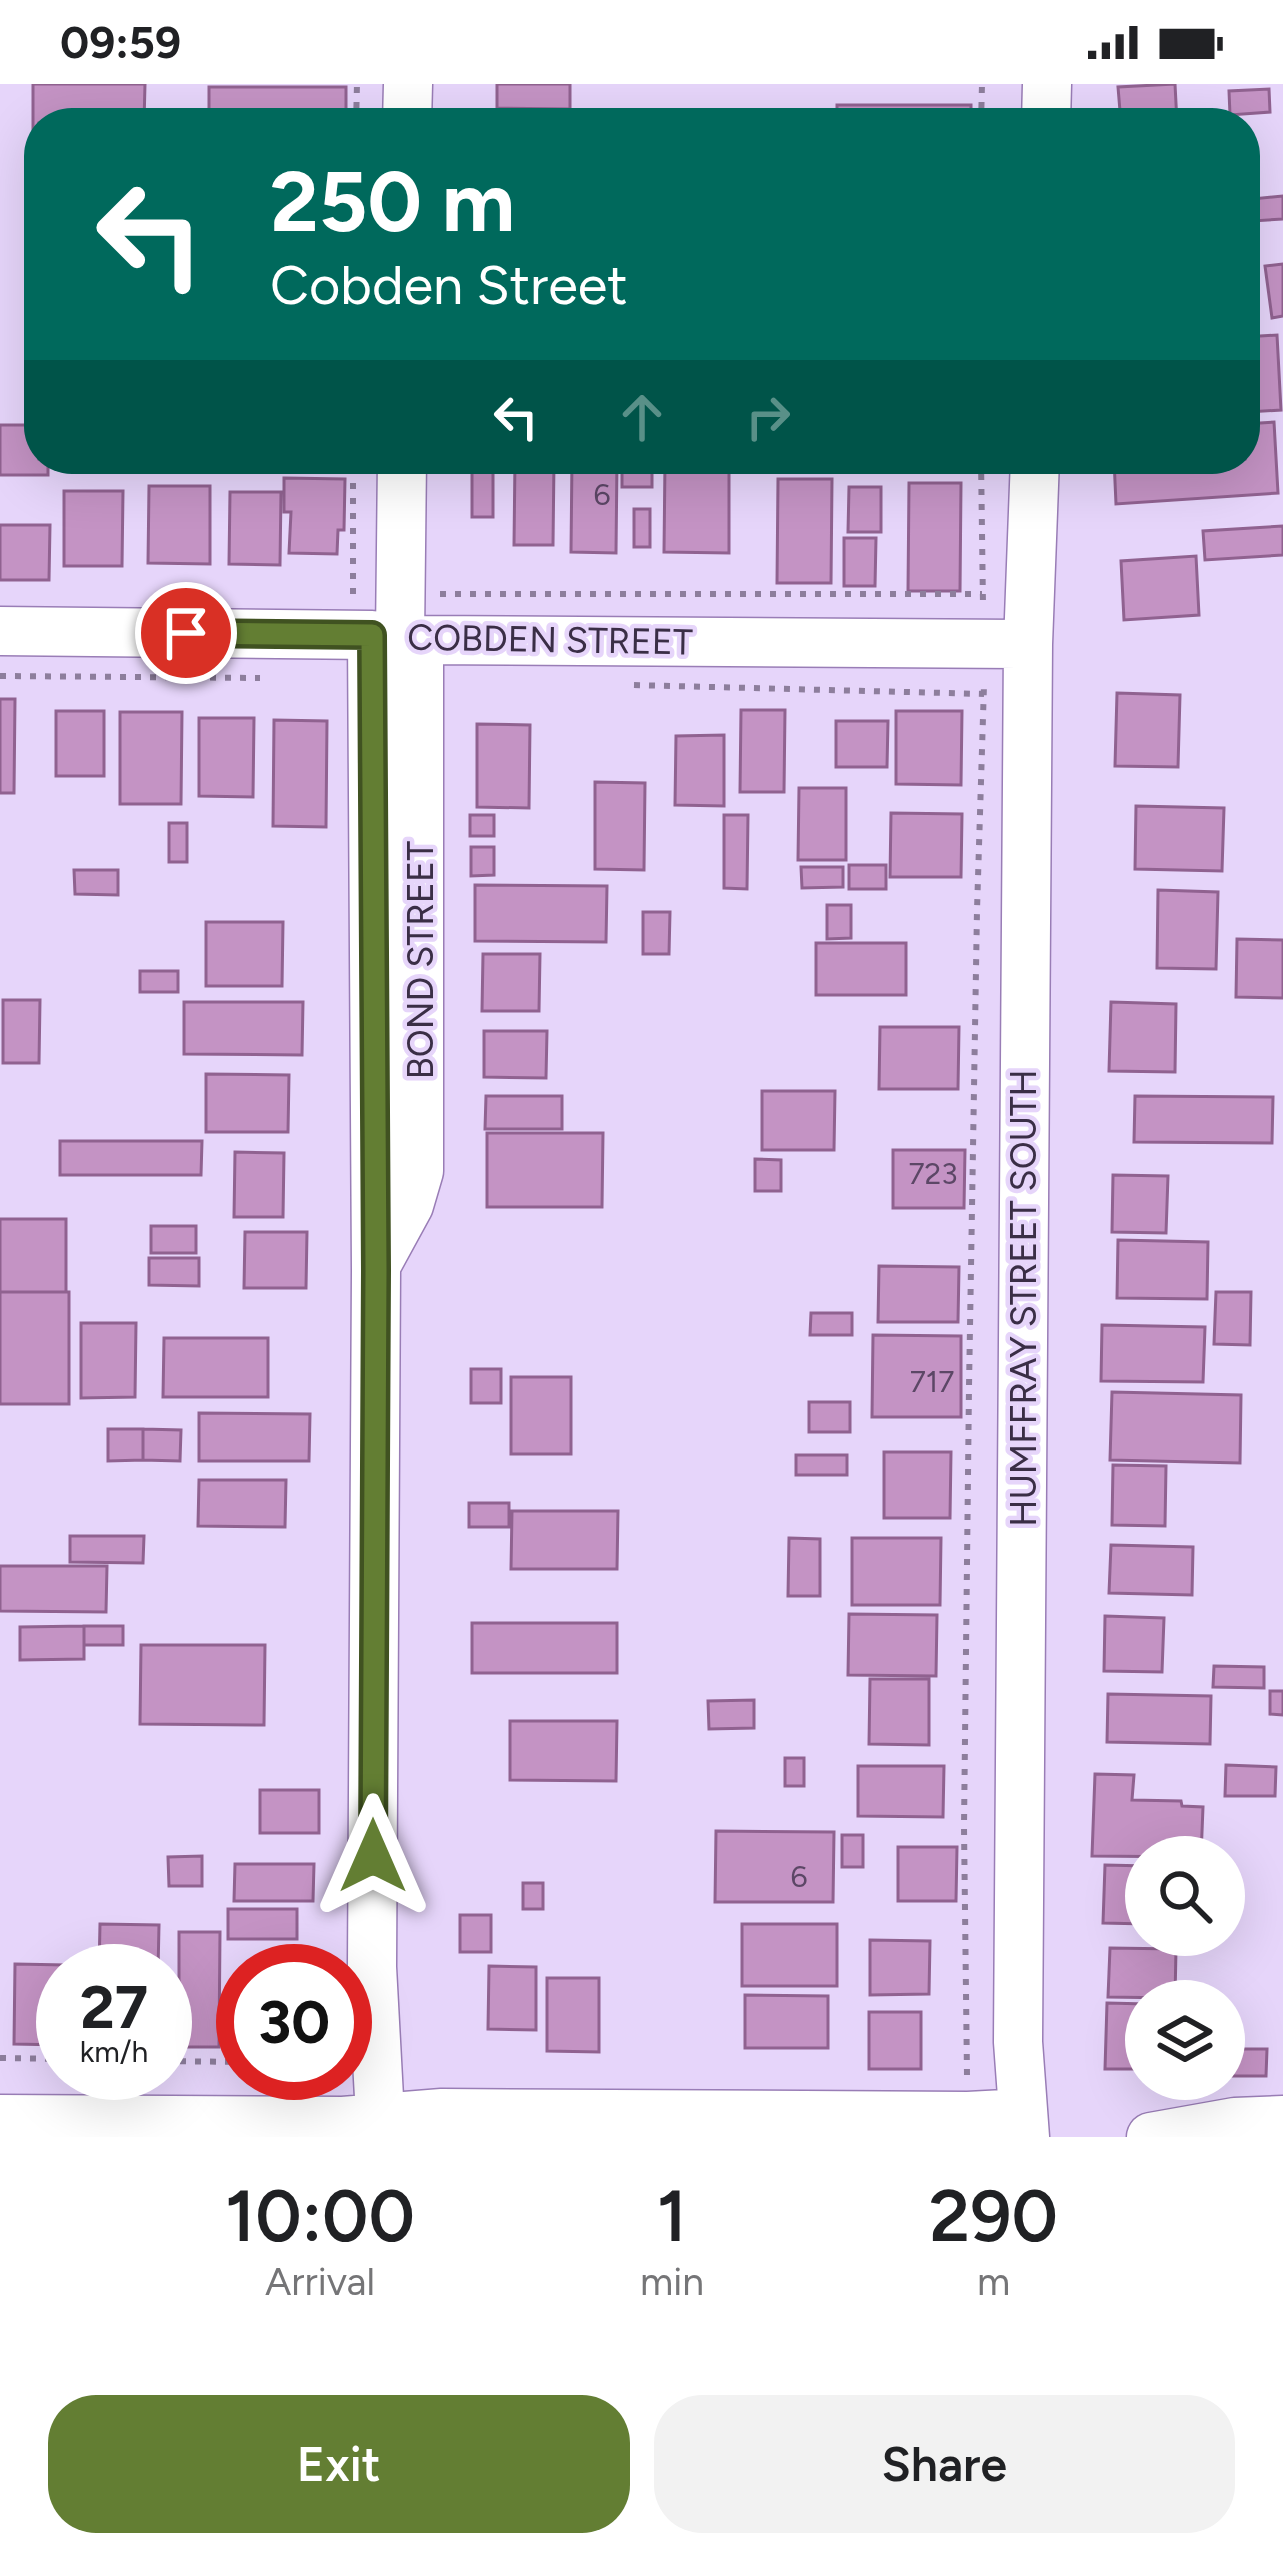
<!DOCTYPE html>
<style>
body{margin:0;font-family:Figtree,sans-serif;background:#f2f2f2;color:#202124;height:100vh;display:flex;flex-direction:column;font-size:45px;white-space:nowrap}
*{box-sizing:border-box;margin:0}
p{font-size:39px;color:#757577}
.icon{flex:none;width:66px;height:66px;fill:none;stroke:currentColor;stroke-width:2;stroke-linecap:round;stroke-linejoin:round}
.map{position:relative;height:2053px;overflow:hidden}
.sheet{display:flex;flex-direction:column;background:#fff;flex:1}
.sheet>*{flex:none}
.guide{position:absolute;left:24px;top:24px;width:1236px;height:366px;border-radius:48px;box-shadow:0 12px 48px #0002;background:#00695c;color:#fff;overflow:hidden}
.buttons{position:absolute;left:1125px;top:1752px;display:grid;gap:24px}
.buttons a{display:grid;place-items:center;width:120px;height:120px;border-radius:50%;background:#fff;box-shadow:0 12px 48px #0002;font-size:60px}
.speed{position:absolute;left:36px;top:1860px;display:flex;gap:24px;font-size:60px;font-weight:700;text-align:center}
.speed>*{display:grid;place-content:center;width:156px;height:156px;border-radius:50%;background:#fff;box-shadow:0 12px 48px #0002;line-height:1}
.speed small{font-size:30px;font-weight:400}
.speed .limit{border:18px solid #d22;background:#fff;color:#111}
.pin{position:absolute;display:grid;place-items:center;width:102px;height:102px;color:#fff;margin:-51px;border:6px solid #fff;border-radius:50%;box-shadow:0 3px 12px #0007}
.me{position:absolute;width:132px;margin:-66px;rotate:0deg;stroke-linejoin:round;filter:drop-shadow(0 0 9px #0008)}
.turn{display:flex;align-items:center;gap:42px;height:252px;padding:0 48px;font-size:54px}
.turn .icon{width:156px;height:156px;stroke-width:2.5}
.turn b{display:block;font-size:84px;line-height:102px}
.lanes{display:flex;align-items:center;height:114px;padding:0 48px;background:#0003;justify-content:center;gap:60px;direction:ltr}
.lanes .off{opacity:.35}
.eta{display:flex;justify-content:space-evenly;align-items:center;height:204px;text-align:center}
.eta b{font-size:72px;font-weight:600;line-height:84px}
.action{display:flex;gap:24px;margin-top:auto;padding:24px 48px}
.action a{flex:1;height:138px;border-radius:48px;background:#637e33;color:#fff;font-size:48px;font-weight:600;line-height:138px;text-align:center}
.action a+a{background:#f2f2f2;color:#202124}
.status{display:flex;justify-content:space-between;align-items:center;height:84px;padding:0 60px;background:#fff;direction:ltr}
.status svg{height:33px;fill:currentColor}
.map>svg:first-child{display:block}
.building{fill:#c493c4;stroke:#906290;stroke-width:3}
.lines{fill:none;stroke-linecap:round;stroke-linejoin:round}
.minor-casing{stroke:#997db6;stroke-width:51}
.path{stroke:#8d7e9c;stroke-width:6;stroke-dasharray:6 9;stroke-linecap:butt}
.minor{stroke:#fff;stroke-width:48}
.route-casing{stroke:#405221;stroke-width:30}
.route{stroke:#637e33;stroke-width:21}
.labels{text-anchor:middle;stroke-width:9;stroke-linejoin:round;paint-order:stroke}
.number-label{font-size:30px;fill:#5c4766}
.street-label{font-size:36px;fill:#3a2e46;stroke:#e6d5fa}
</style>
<div class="status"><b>09:59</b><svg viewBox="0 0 49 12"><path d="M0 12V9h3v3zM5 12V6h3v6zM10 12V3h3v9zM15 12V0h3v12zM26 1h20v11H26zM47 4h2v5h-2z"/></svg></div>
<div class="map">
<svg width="1283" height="2053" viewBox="0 0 1283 2053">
<rect width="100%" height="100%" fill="#e6d5fa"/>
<path class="building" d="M33 0H145L144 39H39V69H33Z
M497 0H570V25L497 24Z
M1175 0 1177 39H1121L1118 3Z
M209 3H346V39H209Z
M1269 5 1270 28 1230 31 1229 7Z
M837 21H971V39H837Z
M1283 112V135L1253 137 1252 115Z
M1283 180V232L1272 234 1265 182Z
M1277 251 1281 326 1248 328 1245 253Z
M1274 338 1278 409 1116 420 1114 375H1245V340Z
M0 341H39V375H48V391H0Z
M115 375H138V383L115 382Z
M295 375H352V386H295Z
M572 375H617L616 469 571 468Z
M622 375H652V403H622Z
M901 375H956V385H901Z
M515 376 554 377 553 461H514Z
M665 378H729V469L664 468Z
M472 380H493V433H472Z
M284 394 345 395 344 446H338L337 470 289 469 291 428H284Z
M778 395H832L831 499H777Z
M909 399H961L960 507H908Z
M149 402H210V480L148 479Z
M849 403H881V448H848Z
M64 407H123L122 482H64Z
M230 408H281L280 481 229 480Z
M634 425H650V463H634Z
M0 441H50L49 496H0Z
M1283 442V471L1205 476 1203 447Z
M844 454H876L875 502H844Z
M1196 472 1199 531 1124 536 1121 477Z
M1117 609 1180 611 1178 683 1115 682Z
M0 615H15L14 709H0Z
M741 626H785L784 708H740Z
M56 627H104V692H56Z
M896 627H962L961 701 896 700Z
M120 628H182L181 720H120Z
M199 634H254L253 713 199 712Z
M274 636 327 637 326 743 273 742Z
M836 637H888L887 683H836Z
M477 640 530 641 529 724 477 723Z
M724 651V722L675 721 676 652Z
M595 698 645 699 644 786 595 785Z
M799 704H846V776H798Z
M1136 722 1224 724 1222 787 1135 785Z
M891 729 962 730 961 793H890Z
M470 731H494V752H470Z
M724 731H748L747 805 724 804Z
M169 739H187V778H169Z
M471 763H494V791L471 792Z
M849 781H886V805H849Z
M801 783H843V803L802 804Z
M74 786H118V811L75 810Z
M475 801 607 802 606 858 475 857Z
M1158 806 1218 808 1216 885 1157 884Z
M827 821H851V854L827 855Z
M643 828H670L669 870H643Z
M206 838H283L282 902H206Z
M1237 855 1283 856V914L1236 913Z
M816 859H906V911H816Z
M483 870H540L539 927H482Z
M140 887H178V908H140Z
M3 916H40L39 979H3Z
M184 918H303L302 971 184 970Z
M1111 918 1176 920 1175 988 1109 987Z
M880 943H959L958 1005H879Z
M484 947H547L546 994 484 993Z
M206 990 289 991 288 1048H206Z
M762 1007H835L834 1066H762Z
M486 1012H562V1045H485Z
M1135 1012 1273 1013 1272 1059 1134 1058Z
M487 1049H603L602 1123H487Z
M60 1057H202L201 1091H60Z
M893 1066H965L964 1124H893Z
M235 1068 284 1069 283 1133H234Z
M755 1075 781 1076V1107H755Z
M1113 1091 1168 1092 1166 1149 1112 1148Z
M0 1135H66V1208H0Z
M151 1142H196V1169H151Z
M245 1148H307L306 1204H244Z
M1118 1156 1208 1158 1207 1215 1117 1214Z
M149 1174H199V1202L149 1201Z
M879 1182 959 1183 958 1238H878Z
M0 1208H69V1320H0Z
M1216 1208H1251L1250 1261 1214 1260Z
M811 1229H852V1251H810Z
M81 1239H136L135 1313 81 1314Z
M1102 1241 1205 1243 1203 1298 1101 1297Z
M873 1251 961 1252V1333H872Z
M164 1254H268V1313H163Z
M471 1285H501V1319H471Z
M511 1293H571V1370H511Z
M1112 1308 1241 1311 1240 1379 1110 1376Z
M809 1318H850V1348H809Z
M199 1329 310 1330 309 1377H199Z
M108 1345H143V1376L108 1377Z
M143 1345 181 1346 180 1377 143 1376Z
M884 1368H951L950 1434H884Z
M796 1371H847V1391H796Z
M1113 1381 1166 1382 1165 1442 1112 1441Z
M199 1396H286L285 1443 198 1442Z
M469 1419H509V1443H469Z
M512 1427H618L617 1485H511Z
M70 1452H144L143 1479 70 1478Z
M789 1454 820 1455V1512H788Z
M852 1454H941L940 1521H852Z
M1111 1461 1193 1463 1192 1511 1109 1509Z
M0 1482H107L106 1528 0 1527Z
M849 1530 937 1531 936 1592 848 1591Z
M1105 1532 1164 1534 1162 1588 1104 1587Z
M472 1539H617V1589H472Z
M84 1542H123V1561H84Z
M84 1542V1575L20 1576V1543Z
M141 1561H265L264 1641 140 1640Z
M1214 1582 1264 1583V1604L1213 1603Z
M870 1595H929V1661L869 1660Z
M1270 1607H1283V1631L1270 1630Z
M1108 1610 1211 1612 1210 1660 1107 1658Z
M754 1616V1644L709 1645 708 1617Z
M510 1637H617L616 1697 510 1696Z
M785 1674H804V1702H785Z
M1226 1681 1276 1683 1275 1712H1225Z
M858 1682H944L943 1733 858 1732Z
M1095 1690 1134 1691 1132 1716 1181 1717 1182 1722 1203 1723 1201 1773 1092 1772Z
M260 1706H319V1749H260Z
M716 1747 834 1748 833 1818H715Z
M842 1751H863V1783H842Z
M898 1763H957L956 1817H898Z
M202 1772V1802H169L168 1773Z
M235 1780H314L313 1817H234Z
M1105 1781 1146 1782V1840L1103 1839Z
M523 1799H543V1825H523Z
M228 1825H297V1855H228Z
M460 1831H491V1868H460Z
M100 1840 159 1841 158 1887H99Z
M742 1840H837V1902H742Z
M179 1848H220L219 1963H179Z
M870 1856 930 1857 929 1910 870 1911Z
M1110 1864 1176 1865 1175 1914 1108 1913Z
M15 1880 65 1881 63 1961 14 1960Z
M489 1882 536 1883V1946L488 1945Z
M547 1894H599V1968L547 1967Z
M745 1911 828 1912V1964H745Z
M1107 1919 1146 1920V1985H1105Z
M869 1928H921V1985H869Z
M1233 1965H1267L1266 1992H1232Z"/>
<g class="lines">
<g class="minor-casing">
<path id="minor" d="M407 39 408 0
M1046 39 1047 0
M0 547 372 551 419 556 1028 560
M372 551 376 1186 372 1883 380 2032
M400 553 402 375
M379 1176 409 1121 419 1087V556
M0 2035 343 2037 442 2029 968 2032 1023 2029
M1025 2053 1018 1958 1028 560 1035 375
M1151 2053 1235 2038 1283 2036"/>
</g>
<path class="path" d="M356 39 357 0
M981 39 982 0
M981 375 983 521
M353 510V375
M440 510H982
M0 592 260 594
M634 601 984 610
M0 1974 63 1975
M165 1977 243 1978
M967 1991 964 1743 969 1303 977 826 984 601"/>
<use href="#minor" class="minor"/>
</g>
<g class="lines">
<g class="route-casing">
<path id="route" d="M186 549 372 551 376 1186 373 1772"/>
</g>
<use href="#route" class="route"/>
</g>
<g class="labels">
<g class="number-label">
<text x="602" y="421">6</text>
<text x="933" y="1100">723</text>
<text x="932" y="1308">717</text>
<text x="799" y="1803">6</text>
</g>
<g class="street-label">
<text transform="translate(550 555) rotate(1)" y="13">COBDEN STREET</text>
<text transform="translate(420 876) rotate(-90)" y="13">BOND STREET</text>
<text transform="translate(1023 1214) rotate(-90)" y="13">HUMFFRAY STREET SOUTH</text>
</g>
</g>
</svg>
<div class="buttons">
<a><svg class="icon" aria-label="search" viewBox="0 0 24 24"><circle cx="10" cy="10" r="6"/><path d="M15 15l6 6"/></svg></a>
<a><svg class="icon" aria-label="layers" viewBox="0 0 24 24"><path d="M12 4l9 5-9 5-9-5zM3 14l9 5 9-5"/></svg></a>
</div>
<div class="speed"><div>27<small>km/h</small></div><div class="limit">30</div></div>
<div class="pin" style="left:186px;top:549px;background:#d93025"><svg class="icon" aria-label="arrive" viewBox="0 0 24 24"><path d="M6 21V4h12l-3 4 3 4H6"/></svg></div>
<svg class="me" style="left:373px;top:1772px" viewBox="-20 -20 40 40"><path d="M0-17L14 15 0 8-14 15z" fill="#637e33" stroke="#fff" stroke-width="4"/></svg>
<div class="guide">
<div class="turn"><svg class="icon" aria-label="left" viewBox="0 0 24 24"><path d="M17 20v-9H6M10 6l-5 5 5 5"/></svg><div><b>250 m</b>Cobden Street</div></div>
<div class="lanes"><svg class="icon" aria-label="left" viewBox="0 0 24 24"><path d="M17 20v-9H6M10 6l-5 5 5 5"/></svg><svg class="icon off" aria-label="ahead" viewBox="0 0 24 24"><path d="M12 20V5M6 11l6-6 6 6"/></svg><svg class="icon off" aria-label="right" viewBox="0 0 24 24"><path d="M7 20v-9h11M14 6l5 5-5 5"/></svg></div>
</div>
</div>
<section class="sheet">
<div class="eta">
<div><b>10:00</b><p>Arrival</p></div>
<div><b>1</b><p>min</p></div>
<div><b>290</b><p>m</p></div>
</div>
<div class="action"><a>Exit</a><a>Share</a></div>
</section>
